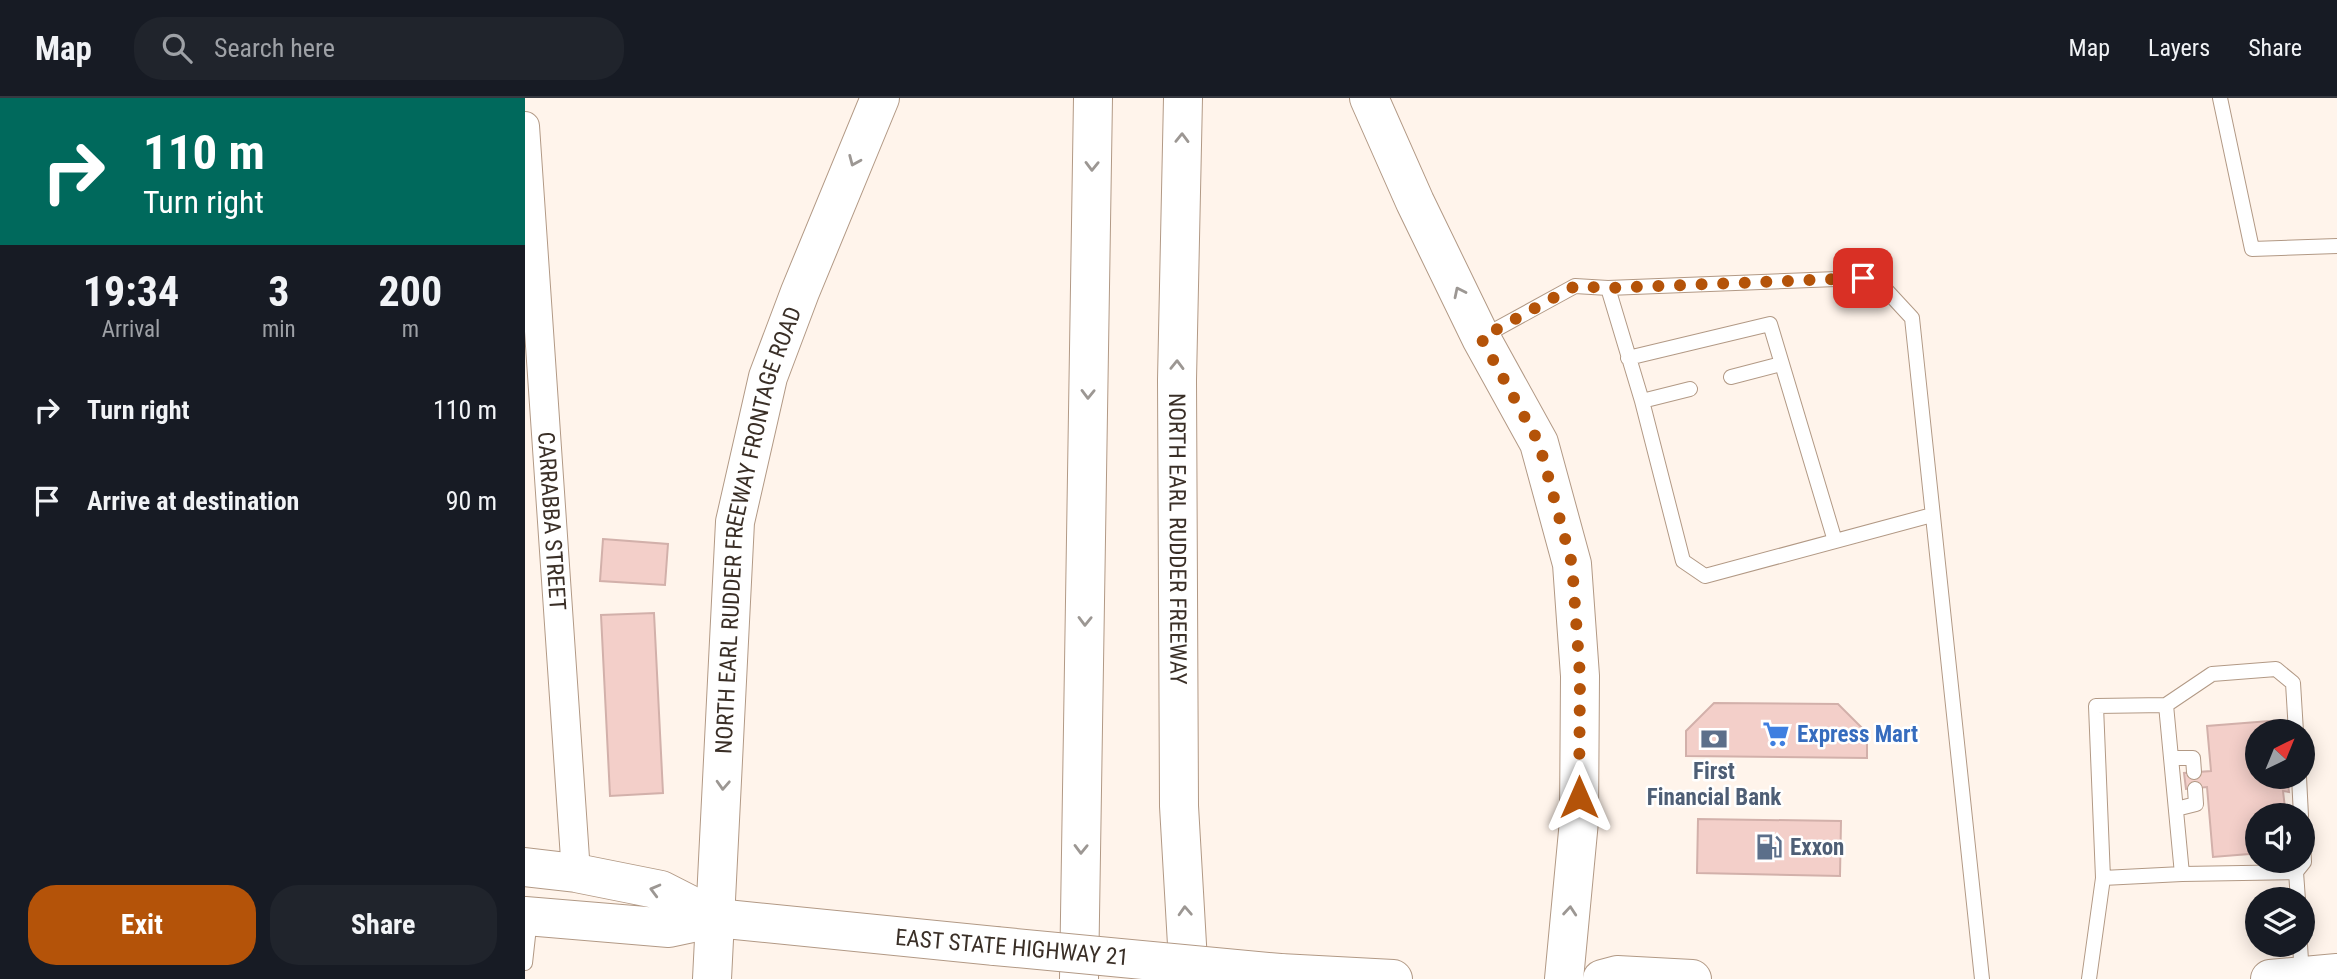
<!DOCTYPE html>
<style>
body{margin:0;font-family:"Roboto Condensed",sans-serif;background:#20242c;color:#f1f3f6;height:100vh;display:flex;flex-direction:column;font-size:26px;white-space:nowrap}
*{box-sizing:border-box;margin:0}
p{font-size:23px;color:#9ea1a6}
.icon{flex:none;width:38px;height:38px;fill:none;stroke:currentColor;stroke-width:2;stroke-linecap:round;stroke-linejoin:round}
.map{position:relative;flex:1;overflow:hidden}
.details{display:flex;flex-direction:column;background:#171b24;width:525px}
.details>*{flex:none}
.banner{background:#00695c;color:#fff;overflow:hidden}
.needle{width:46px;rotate:43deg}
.tools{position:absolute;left:1720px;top:621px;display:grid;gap:14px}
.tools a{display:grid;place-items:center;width:70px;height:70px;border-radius:50%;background:#171b24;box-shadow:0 4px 18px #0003;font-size:35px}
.pin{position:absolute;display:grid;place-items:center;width:60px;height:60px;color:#fff;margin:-30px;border-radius:14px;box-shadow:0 4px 10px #0006}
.me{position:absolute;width:77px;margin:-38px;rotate:0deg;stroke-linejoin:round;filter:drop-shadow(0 0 5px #0008)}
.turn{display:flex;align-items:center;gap:24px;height:147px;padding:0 28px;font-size:32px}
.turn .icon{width:91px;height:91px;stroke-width:2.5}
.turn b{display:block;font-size:49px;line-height:60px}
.eta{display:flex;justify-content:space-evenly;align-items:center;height:119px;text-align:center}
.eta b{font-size:42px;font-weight:700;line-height:49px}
.button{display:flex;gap:14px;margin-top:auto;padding:14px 28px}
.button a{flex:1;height:80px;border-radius:28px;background:#b45309;color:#fff;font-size:28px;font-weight:700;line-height:80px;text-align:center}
.button a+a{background:#20242c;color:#f1f3f6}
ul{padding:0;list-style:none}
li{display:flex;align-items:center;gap:21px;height:91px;padding:0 28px}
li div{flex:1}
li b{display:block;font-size:26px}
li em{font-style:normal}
header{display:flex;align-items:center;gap:42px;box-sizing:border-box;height:98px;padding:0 35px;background:#171b24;border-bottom:2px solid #363941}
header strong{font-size:33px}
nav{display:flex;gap:38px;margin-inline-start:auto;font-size:24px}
.search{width:490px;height:63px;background:#20242c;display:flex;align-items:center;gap:18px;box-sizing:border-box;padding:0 24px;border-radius:28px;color:#9ea1a6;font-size:26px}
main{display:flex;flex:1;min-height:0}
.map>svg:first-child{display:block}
.building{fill:#f3cfc9;stroke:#d2b0aa;stroke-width:2}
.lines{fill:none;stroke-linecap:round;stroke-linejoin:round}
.service-casing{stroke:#b29985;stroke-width:16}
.minor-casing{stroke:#b29985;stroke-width:30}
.secondary-casing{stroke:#b29985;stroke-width:40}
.trunk-casing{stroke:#b29985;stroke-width:40}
.motorway-casing{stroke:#b29985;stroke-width:40}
.service{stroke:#fff;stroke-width:14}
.minor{stroke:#fff;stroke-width:28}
.secondary{stroke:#fff;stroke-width:38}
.trunk{stroke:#fff;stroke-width:38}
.motorway{stroke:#fff;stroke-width:38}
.trunk-bridge-casing{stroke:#b29985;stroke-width:40;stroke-linecap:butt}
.trunk-bridge{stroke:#fff;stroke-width:38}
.oneway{stroke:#9c9793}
.route{stroke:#b45309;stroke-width:12;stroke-dasharray:0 21.6}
.labels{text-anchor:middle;stroke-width:5;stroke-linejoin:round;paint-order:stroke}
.street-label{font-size:23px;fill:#3a2f27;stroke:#fff}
.shop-label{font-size:23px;font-weight:bold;fill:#366cbe;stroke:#fff;text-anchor:start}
.service-label{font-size:23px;font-weight:bold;fill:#4e5e75;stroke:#fff}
</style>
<header>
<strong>Map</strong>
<div class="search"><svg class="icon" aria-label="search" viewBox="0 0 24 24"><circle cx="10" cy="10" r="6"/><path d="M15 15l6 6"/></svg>Search here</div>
<nav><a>Map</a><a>Layers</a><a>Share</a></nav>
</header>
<main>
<section class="details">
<div class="banner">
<div class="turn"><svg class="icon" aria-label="right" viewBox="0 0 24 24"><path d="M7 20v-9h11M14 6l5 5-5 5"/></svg><div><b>110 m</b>Turn right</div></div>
</div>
<div class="eta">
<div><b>19:34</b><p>Arrival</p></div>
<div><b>3</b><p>min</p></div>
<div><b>200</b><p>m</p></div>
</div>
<ul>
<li><svg class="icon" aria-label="right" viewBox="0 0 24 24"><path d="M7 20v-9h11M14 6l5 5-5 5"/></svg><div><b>Turn right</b></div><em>110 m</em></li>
<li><svg class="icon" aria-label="arrive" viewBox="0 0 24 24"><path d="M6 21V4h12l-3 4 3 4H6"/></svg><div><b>Arrive at destination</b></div><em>90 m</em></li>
</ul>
<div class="button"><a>Exit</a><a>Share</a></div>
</section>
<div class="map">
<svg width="1812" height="881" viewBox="0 0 1812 881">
<rect width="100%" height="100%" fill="#fff4eb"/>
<path class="building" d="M78 441 143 446 140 487 75 483Z
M129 515 138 695 85 698 76 517Z
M1189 605 1313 606 1342 635V660L1161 658V633Z
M1757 622 1758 634H1732V679H1762L1764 694 1758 693 1761 718H1732V739L1722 740 1724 756 1688 759 1682 689 1661 691 1659 675 1686 673 1682 628Z
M1173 721 1316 723 1315 778 1172 775Z"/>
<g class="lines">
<g class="service-casing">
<path id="service" d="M1695 0 1727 151 1812 148
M1083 190 1117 303 1158 463 1180 478 1407 417
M957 239 1050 188 1083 190 1338 180 1362 193 1387 220 1457 881
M1103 260 1245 226 1310 443
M1206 279 1256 266
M1117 303 1165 291
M1641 607 1687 576 1751 571 1768 585 1771 634
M1646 660H1668L1669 674
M1774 679 1776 718
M1651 711 1671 706 1670 691
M1771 774 1779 764 1778 742
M1657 776 1771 774 1773 802
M1775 847 1777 877
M0 865 5 820
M1564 881 1578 780 1571 608 1641 607 1657 776 1578 780"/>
</g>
<g class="minor-casing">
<g id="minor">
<path id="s1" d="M0 28 51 775"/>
</g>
</g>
<g class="secondary-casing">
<g id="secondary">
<path d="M844 0 890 104 956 240 1014 345 1047 466 1055 578 1054 723 1039 881"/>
<path id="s2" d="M187 881 210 424 243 279 275 194 355 0"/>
</g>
</g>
<g class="trunk-casing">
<path id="trunk" d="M0 769 51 775 136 792 191 820
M0 818 144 830 191 820 470 848
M755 875 868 881
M1077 881 1092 877 1167 881
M1745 881 1812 875"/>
</g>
<g class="motorway-casing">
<g id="motorway">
<path id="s3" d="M658 0 652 282 654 708 664 881"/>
<path d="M554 881 568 0"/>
</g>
</g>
<use href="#service" class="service"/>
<use href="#minor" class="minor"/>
<use href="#secondary" class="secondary"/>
<use href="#trunk" class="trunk"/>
<use href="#motorway" class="motorway"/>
<g class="trunk-bridge-casing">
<path id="trunk-bridge" d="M470 848 755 875"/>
</g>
<use href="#trunk-bridge" class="trunk-bridge"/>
</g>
<defs><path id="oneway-chevron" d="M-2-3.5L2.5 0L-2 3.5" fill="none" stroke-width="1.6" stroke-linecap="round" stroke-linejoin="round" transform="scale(1.75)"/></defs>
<g class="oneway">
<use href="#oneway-chevron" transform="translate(657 40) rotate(-89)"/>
<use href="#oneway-chevron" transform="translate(329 63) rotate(113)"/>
<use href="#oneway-chevron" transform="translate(567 68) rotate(91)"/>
<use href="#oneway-chevron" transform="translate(934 194) rotate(-116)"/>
<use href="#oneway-chevron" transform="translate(652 267) rotate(-89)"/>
<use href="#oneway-chevron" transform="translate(563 296) rotate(91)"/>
<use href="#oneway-chevron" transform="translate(560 523) rotate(91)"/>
<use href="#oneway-chevron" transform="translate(198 687) rotate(93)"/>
<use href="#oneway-chevron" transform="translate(556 751) rotate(91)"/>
<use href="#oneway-chevron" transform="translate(130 792) rotate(-165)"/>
<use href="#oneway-chevron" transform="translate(660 813) rotate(-93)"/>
<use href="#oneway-chevron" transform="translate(1045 813) rotate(-85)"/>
</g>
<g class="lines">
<path class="route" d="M1054 699 1055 578 1047 466 1014 345 956 240 1050 188 1083 190 1338 180"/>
</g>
<defs>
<g id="supermarket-bare" transform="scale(2.1)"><path d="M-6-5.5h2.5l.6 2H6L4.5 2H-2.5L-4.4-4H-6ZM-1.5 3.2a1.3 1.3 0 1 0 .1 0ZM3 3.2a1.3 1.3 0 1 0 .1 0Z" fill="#3f7fe0" stroke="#fff" stroke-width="2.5" paint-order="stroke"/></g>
<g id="bank-bare" transform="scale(2.1)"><path d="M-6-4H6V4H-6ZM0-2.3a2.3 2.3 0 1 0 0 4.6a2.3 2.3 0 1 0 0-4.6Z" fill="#5c6f8a" stroke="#fff" stroke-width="2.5" paint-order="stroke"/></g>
<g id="fuel-bare" transform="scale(2.1)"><path d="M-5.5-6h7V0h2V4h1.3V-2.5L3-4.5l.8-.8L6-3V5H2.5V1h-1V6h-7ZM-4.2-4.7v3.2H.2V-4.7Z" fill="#5c6f8a" stroke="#fff" stroke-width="2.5" paint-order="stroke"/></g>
</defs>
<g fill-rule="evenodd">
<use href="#supermarket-bare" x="1251" y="636"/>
<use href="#bank-bare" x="1189" y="641"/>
<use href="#fuel-bare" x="1244" y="749"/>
</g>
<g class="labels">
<g class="street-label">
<text dy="8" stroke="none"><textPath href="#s1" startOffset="396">CARRABBA STREET</textPath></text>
<text dy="8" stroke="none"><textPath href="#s2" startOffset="453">NORTH EARL RUDDER FREEWAY FRONTAGE ROAD</textPath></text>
<text dy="8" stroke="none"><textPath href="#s3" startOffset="441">NORTH EARL RUDDER FREEWAY</textPath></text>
<text transform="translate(487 849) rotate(5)" y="8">EAST STATE HIGHWAY 21</text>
</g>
<g class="shop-label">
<text x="1272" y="644">Express Mart</text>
</g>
<g class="service-label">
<text x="1189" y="681">First<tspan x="1189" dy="26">Financial Bank</tspan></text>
<text x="1265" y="757" text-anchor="start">Exxon</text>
</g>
</g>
</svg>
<div class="tools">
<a><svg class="needle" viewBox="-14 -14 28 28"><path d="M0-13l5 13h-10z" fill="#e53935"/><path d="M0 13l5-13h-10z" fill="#9ea1a6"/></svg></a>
<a><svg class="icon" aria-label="sound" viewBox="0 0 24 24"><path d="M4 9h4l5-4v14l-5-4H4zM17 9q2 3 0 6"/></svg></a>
<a><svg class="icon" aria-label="layers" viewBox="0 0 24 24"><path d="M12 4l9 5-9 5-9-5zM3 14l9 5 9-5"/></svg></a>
</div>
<div class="pin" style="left:1338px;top:180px;background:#d93025"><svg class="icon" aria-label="arrive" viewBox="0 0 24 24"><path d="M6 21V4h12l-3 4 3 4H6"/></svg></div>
<svg class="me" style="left:1054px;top:699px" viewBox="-20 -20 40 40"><path d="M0-17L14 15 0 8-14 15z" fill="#b45309" stroke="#fff" stroke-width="4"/></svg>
</div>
</main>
